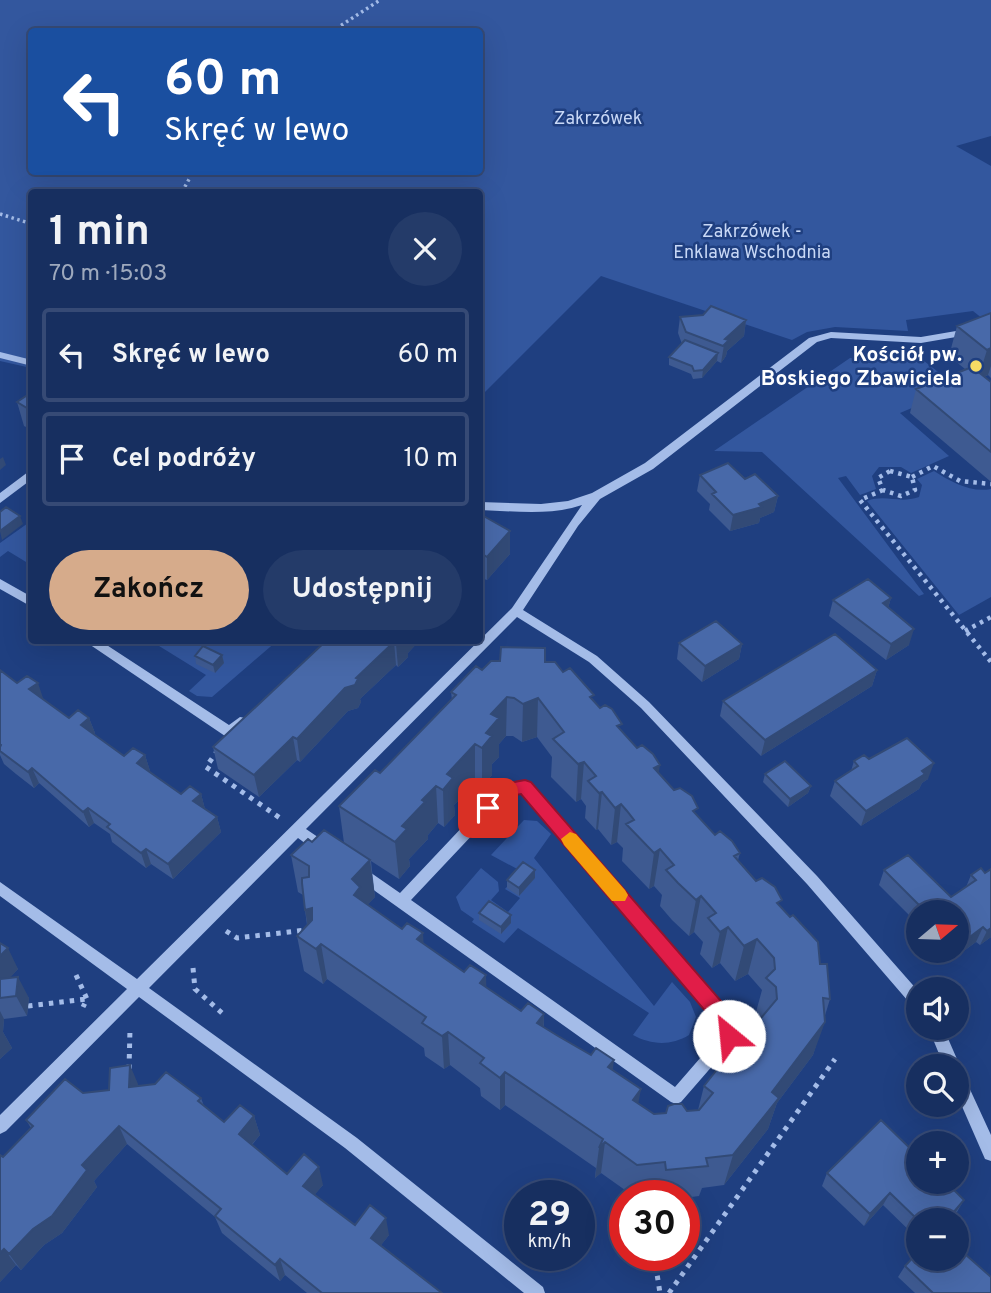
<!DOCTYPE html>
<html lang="pl">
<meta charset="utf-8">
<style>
body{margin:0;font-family:Overpass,sans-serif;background:#243b69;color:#f1f3f6;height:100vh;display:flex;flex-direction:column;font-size:26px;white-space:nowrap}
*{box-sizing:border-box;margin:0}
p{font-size:23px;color:#9ea9bd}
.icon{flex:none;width:38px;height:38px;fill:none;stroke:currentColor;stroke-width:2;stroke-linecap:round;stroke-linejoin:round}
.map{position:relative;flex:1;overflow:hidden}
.drawer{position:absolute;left:28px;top:189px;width:455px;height:455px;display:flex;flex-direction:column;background:#172f60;border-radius:7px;box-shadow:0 7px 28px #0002,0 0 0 2px #364a75}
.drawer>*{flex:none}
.banner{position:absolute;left:28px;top:28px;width:455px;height:147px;border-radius:7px;box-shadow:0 7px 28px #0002,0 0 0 2px #364a75;background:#1a4fa0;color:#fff;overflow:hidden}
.needle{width:46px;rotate:71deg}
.fabs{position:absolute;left:906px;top:900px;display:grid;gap:14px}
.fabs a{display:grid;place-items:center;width:63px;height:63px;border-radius:50%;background:#172f60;box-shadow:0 7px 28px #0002,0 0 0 2px #364a75;font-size:35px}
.speed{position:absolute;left:504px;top:1180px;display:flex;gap:14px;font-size:35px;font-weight:700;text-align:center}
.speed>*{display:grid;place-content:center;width:91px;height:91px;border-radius:50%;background:#172f60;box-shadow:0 7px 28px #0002,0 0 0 2px #364a75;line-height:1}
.speed small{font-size:18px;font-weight:400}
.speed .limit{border:10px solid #d22;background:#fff;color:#111}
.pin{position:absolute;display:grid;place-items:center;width:60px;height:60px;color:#fff;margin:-30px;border-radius:14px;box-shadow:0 4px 10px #0006}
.me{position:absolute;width:77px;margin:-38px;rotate:332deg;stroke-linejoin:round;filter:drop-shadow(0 0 5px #0008)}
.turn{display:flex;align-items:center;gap:24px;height:147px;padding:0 21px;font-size:32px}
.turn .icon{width:91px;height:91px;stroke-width:2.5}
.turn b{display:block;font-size:49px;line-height:60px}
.round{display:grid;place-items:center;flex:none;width:74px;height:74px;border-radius:37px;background:#243b69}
.summary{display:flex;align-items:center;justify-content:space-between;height:119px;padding:0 21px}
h1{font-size:42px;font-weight:700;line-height:52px}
.button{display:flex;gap:14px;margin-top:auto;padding:14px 21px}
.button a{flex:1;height:80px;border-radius:42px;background:#d6ab8b;color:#111;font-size:28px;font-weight:700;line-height:80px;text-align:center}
.button a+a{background:#243b69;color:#f1f3f6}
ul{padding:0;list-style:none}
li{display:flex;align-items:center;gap:21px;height:94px;margin:0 14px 10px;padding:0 7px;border:4px solid #364a75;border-radius:7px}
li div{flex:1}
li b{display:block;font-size:26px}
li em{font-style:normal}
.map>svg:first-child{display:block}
.green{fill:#33579e;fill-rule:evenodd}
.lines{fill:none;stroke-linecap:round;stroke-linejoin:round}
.path-far2{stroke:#a4bce8;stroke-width:3.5;stroke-dasharray:2.5 3.5;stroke-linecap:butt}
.path-far1{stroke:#a4bce8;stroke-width:4.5;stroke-dasharray:3.5 5;stroke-linecap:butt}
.path{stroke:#a4bce8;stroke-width:5;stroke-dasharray:4.5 6;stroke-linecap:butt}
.minor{fill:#a4bce8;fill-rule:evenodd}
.wall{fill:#3e5a91;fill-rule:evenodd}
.shaded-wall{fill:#324a76}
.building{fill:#4869a9;stroke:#324a76;stroke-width:2}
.route{fill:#e11d48;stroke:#92132f;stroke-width:2}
.slow{fill:#f59e0b}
.poi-dot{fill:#f6db64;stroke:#1f3f80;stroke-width:2.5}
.labels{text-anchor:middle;stroke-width:5;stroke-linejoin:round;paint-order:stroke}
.far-park-label{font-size:18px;fill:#c8d8f6;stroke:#1f3f80}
.poi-label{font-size:21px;font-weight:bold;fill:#fff;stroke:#1f3f80;text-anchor:end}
</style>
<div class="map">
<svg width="991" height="1293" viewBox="0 0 991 1293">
<rect width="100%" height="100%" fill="#1f3f80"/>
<path class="green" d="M0 0H991V136L956 146 991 166V317L983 319 973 311 906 320 908 331 835 327 807 332 792 340 601 276 480 397V192H32L31 368 0 361ZM32 32H480V172H32Z
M850 358 924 361 959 388 900 413 949 456 911 473 901 467H879L872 476 876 489 860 495 846 476 838 478 924 594 919 596 762 452 714 451Z
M934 471C951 482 971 493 991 489V597L959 615 867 501C886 494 899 504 919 497L922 485 917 479Z
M31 521V565L8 551 0 557V543Z
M151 641H277L212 697 197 696 189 691 206 675Z
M524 820 537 821 551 834 534 858 654 1006 672 982 690 1002 696 1017 689 1035C671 1046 651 1045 633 1035L649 1013 518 928 504 943 472 922 474 919 461 910 456 897 481 868 498 882 499 891 491 900 508 912 520 898 505 889 521 871 491 855Z"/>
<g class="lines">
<path class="path-far2" d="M331 32 380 0
M182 192 193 172
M0 214 32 224"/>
<path class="path-far1" d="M890 471 912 477 915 490 901 496 883 490 878 478Z
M912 477 933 466 960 481 991 484
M883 490 860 500 991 662
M965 631 991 617"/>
<path class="path" d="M218 750 206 767 280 818
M226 931 237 938 306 930
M193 968 195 989 222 1013
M76 975 87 999 83 1007
M28 1006 87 999
M129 1069 130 1029
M654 1255 660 1293
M669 1293 835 1059"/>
<path class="minor" d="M991 325V331L921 343 831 338 817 342 653 469 600 499 578 526 523 610 597 656 649 702 817 876 919 992V1010L914 1008 807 884 641 708 589 662 517 617 306 829 331 846 333 850 331 854C319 858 307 844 298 838L149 988 357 1138 543 1287 545 1293H524L345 1148 139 997 6 1131 0 1134V1115L127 989 0 896V882L137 979 512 608 582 505C550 516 514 511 480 510V502L541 504 568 501 592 493 645 463 809 338 831 332 921 337Z
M0 352 32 360V366L0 358Z
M32 469V479L0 503V493Z
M0 579 32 597V607L0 589Z
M83 640H99L229 725 240 717 245 718 246 722 235 736H225Z
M525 782 530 783 733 1017 737 1036 734 1041 681 1102 676 1104 671 1102 354 876 352 872 354 868 359 866 364 868 400 893 501 786ZM522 793 721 1025V1034L675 1087 411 900 510 795Z
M928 1027H943L960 1066 958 1070 962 1072 991 1135V1161L985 1159 957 1095V1066H944Z"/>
</g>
<path class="wall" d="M991 313V378L988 375 984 377 991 382V481H990L910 413 916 389 965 369 949 356 957 326Z
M680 317 746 320 744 336 727 351 726 356 721 363 717 361 702 378 693 379 691 374 669 365V357L682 344 678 333Z
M32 392V430L24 426 17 402Z
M700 475 745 479 778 496 774 512 760 518 759 523 730 531 709 510 710 504 697 491Z
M480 514 510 554 487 580 484 579 480 583Z
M891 598 888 608 909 645 886 660 829 616 833 600Z
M327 640H420L408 653V657L398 667 396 665 360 699 361 702 358 708 348 711 300 762 297 760 259 797 218 769 213 747Z
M679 643 742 644 739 659 702 682 677 659Z
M222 655 224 663 215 673 196 664 195 656Z
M545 662 563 672 594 701 715 835 740 853 738 860 780 907 820 964 830 999 813 1055 777 1103 768 1129 724 1185 702 1188 699 1196 684 1198V1195H659V1192L632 1195 601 1173 595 1178 596 1168 505 1105 500 1110 481 1096 480 1088 450 1065 444 1069 425 1056 424 1048 327 979 323 984 304 971 297 936 307 925 303 895 298 892 291 855 312 842 344 843 339 806 380 773 452 700 451 692 482 670ZM506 736H513L522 742 537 737 552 757 551 777 576 802 581 799 586 806 585 818 596 830 598 829 611 845 617 842 623 848 622 861 649 889 654 886 662 895 660 906 672 920 689 936 694 932 703 942 700 954 712 968 720 963 735 981 748 974 762 990 756 1012 761 1017 740 1043 720 1051 714 1073 704 1086 698 1110 654 1114 638 1104 613 1070 544 1027V1014L521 1011 423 944V933L402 929 367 905 375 897 371 861 399 879 410 866 409 859 428 839V835L438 823 444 827 455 815 454 805 462 797 475 782 482 786 492 775V764L499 757V744Z
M0 670 17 683 43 698V699L69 718H89L95 733 94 734 124 756 145 755 150 771 149 772 181 794H201L205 809 217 817 221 832 173 879 151 864 146 868 112 842 110 834 94 823 89 827 39 783 34 788 16 774 4 764 0 755Z
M877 670 872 686 761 756 720 716 723 701Z
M869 759 928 779 922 783 919 789 861 826 830 796 835 781 851 771 854 761Z
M765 774 811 786 808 793 788 807 763 782Z
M991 869V937L980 945 976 942 953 959 944 950H957V912H919V925L879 885 884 870 951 897 966 887 971 875 985 873Z
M535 878 519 896 507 888V880Z
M479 913 511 923 501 934 479 920Z
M0 943 18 969 9 978 29 998 27 1016 4 1019 3 1032 12 1048 0 1059Z
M138 1084V1086L201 1098 204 1106 224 1122 254 1116 260 1135 252 1145 287 1174 323 1185 314 1195 355 1225 389 1235 381 1245 442 1293H307L285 1275 280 1281 222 1233 215 1217 127 1144 94 1181 97 1187 62 1233 44 1245 21 1270 16 1265 0 1282V1155L3 1157 31 1128 26 1120 83 1093 109 1090Z
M827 1173 964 1200 957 1212 919 1220V1240L883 1205 864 1226 822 1186Z
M905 1266 991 1293H915L898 1277Z"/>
<path class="shaded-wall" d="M746 320 744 336 727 351 726 356 721 363 725 339Z
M991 348V366L988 375 978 379 987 350Z
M718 353 717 361 702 378 703 370Z
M3 457 6 465 0 470V459Z
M778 496 774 512 760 518 759 523 730 531 733 515Z
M20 516 23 524 2 540 0 531Z
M510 531V554L487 580V557Z
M484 555V579L480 583V560Z
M891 598 886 614 883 603Z
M914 629 909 645 886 660 891 644Z
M399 640H420L408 653V657L398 667 396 644Z
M394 642 396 665 360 699 361 702 358 708 348 711 300 762 297 739 356 678Z
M742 644 739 659 702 682 705 666Z
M222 655 224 663 215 673 213 665Z
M877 670 872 686 761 756 765 740Z
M38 683 43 698 35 705 29 689Z
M507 697 506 736 499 744V757L492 764V775L482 786V748L491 714Z
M538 698 537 737 522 742 523 704Z
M89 718 95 733 87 740 81 725Z
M293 737 297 760 259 797 254 775Z
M475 744V782L454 805 455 815 444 827 443 790 447 774Z
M145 755 150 771 142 778 137 763Z
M584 762 581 799 576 802 578 764Z
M934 763 928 779 922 783 919 789 861 826 866 811Z
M660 765 654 802V768Z
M32 768 39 783 34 788 28 772Z
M436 786 438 823 428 835V839L409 859 410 866 399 879 395 842 402 826 422 800Z
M811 786 808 793 788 807 790 799Z
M602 792 598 829 596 830 599 793Z
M201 794 205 809 193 801Z
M621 804 617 842 611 845 615 808Z
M88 808 94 823 89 827 83 812Z
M217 817 221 832 173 879 168 864Z
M146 849 151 864 146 868 141 853Z
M660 849 654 886 649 889 654 853Z
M370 860 375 897 363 910 359 931 352 879Z
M535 870V878L519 896V888Z
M701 896 694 932 689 936 696 900Z
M312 908 318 944 311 945 305 910Z
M511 915V923L501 934V927Z
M728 927 720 963 712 968 720 932Z
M983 927 976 942 953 959 959 945Z
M991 928V937L980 945 987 931Z
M423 933 425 968 417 939Z
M757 939 748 974 735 981 744 946Z
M321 944 327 979 323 984 316 949Z
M8 948 18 969 0 989V956Z
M486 975 487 1010 480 983Z
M18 977 29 998 27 1016 16 996Z
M0 1011 4 1019 3 1032 12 1048 0 1059Z
M544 1014 543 1048 537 1023Z
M825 1022 813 1055 777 1103 768 1129 724 1185 733 1155 772 1092Z
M448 1032 450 1065 444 1069 442 1036Z
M614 1060 610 1093 608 1067Z
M130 1065 138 1084V1106L129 1087Z
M505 1072V1105L500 1110V1078Z
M641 1089 635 1121 633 1100Z
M254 1116 260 1135 245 1152 239 1134Z
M119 1126 127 1144 94 1181 97 1187 62 1233 44 1245 21 1270 9 1254 82 1165Z
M605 1142 601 1173 595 1178 599 1148Z
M319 1167 323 1185 307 1204 303 1186Z
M890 1193 883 1205 864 1226 870 1214Z
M964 1200 950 1220H947Z
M386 1218 389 1235 374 1254 371 1238Z
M4 1249 16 1265 0 1282V1253Z
M280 1259 285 1275 280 1281 275 1265Z"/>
<path class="building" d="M711 306 746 320 725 339 729 340 723 346 686 332 680 317 703 315Z
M991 313V348L987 350 957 326Z
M685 340 718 353 703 370 694 371 692 366 669 357Z
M972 367 991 382V452L916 389Z
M32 392V411L17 402Z
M728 463 745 479 755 474 778 496 759 504 762 507 733 515 712 494 716 492 700 475Z
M6 507 20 516 0 531V512Z
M480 514 510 531 487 557 484 555 480 560Z
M868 579 891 598 883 603 914 629 891 644 833 600Z
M716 621 742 644 705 666 679 643Z
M835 634 877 670 765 740 723 701Z
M327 640H399L396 644 394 642 356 678 358 679 355 685 345 688 297 739 293 737 254 775 213 747Z
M203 646 222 655 213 665 195 656Z
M501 647 545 648V662H555L563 672 570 668 594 695 590 697 600 708 605 705 612 709 622 724 617 726 637 748 642 745 653 754 660 765 654 768 674 790 680 788 692 796 698 808 693 811 715 835 720 831 732 841 740 853 734 856 756 881 762 878 775 887 782 900 777 903 790 917 793 915 818 942 820 964H827L830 999 823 998 825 1022 772 1092 779 1098 733 1155 706 1158 708 1166 666 1170 665 1162 637 1165 605 1142 599 1148 603 1139 505 1072 500 1078 480 1063 484 1058 448 1032 442 1036 422 1023 426 1017 321 944 316 949 297 936 312 920V908L305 910 302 883V878L309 877V866L291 855 308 839 312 842 324 830 370 860 352 879 360 887 354 895 402 929 407 923 423 933 417 939 464 972 470 965 486 975 480 983 521 1011 528 1003 544 1014 537 1023 558 1036 591 1055 596 1048 614 1060 608 1067 641 1089 633 1100 654 1114 666 1113 668 1106 674 1104H682L687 1111 699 1110 713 1093 704 1086 727 1057 720 1051 732 1037 740 1043 777 999 776 987 766 978 775 969 774 958 757 939 744 946 728 927 720 932 708 918 716 913 701 896 696 900 678 883 666 870 674 865 660 849 654 853 626 824 634 820 627 811 621 804 615 808 602 792 599 793 588 781 596 776 584 762 578 764 553 739 564 732 538 698 523 704 514 698 507 697 491 714 499 718 486 733 492 736 482 748 475 744 447 774 453 778 443 790 436 786 422 800 425 802 402 826 407 829 395 842 339 806 375 770 380 773 456 695 451 692 476 666 482 670 491 661H500Z
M0 670 17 683 27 676 38 683 29 689 69 718 78 710 89 718 81 725 124 756 133 748 145 755 137 763 181 794 190 786 201 794 193 801 217 817 168 864 146 849 141 853 107 827 110 824 88 808 83 812 32 768 28 772 0 751V747L1 745 0 744Z
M907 738 934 763 922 771 925 774 866 811 835 781 858 766 854 761 864 755 869 759Z
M785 761 811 786 790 799 765 774Z
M908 855 951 897 976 880 971 875 981 868 985 873 991 869V928L987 931 983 927 959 945 957 942V912H926L884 870Z
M523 862 535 870 519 888 507 880Z
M489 901 511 915 501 927 479 913Z
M0 943 8 948 0 956Z
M18 977 16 996 0 998V979Z
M130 1065 129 1087 155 1084 166 1072 201 1098 198 1101 224 1122 240 1105 254 1116 239 1134 287 1174 304 1154 319 1167 303 1186 355 1225 370 1205 386 1218 371 1238 442 1293H322L280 1259 275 1265 215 1216 221 1209 119 1126 82 1165 87 1170 52 1216 33 1229 9 1254 4 1249 0 1253V1155L3 1157 33 1126 26 1120 65 1079 83 1093 109 1090 110 1068Z
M881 1120 919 1157V1181H945L964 1200 947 1220H919V1221L890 1193 870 1214 827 1173Z
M957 1247 991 1277V1293H933L905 1266 919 1251V1258H957Z"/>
<path class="route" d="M525 780 531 782 734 1016 739 1036 736 1042 729 1045 722 1042 718 1026 521 794 511 796 495 814H482L480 808C490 789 504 783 525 780Z"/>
<path class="slow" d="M570 832 576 834 625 890 628 895 625 901H612L564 845 561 839Z"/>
<circle class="poi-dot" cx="976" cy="366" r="7"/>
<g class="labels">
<g class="far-park-label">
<text x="598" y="124">Zakrzówek</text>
<text x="752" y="237">Zakrzówek -<tspan x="752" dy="21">Enklawa Wschodnia</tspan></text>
</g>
<g class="poi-label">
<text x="962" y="361">Kościół pw.<tspan x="962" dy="24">Boskiego Zbawiciela</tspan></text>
</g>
</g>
</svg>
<div class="fabs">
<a><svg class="needle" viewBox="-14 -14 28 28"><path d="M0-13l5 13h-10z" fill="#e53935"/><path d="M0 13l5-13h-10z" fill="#9ea9bd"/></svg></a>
<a><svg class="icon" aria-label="sound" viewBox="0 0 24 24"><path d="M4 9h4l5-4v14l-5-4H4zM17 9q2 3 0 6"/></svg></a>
<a><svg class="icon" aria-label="search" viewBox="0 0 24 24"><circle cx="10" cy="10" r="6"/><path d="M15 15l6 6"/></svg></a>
<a>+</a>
<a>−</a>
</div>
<div class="speed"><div>29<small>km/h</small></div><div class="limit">30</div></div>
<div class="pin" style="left:488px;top:808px;background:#d93025"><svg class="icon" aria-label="arrive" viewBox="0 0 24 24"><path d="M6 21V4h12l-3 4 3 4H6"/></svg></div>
<svg class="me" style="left:729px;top:1036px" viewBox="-20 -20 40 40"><circle r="19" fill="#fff"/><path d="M0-13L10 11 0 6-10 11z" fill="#e11d48"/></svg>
<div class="banner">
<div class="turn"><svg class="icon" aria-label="left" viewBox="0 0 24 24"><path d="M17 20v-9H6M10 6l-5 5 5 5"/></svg><div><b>60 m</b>Skręć w lewo</div></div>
</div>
<section class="drawer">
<div class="summary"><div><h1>1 min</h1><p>70 m · 15:03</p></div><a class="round"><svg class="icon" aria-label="close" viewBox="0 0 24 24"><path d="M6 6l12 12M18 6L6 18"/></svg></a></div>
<ul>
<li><svg class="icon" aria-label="left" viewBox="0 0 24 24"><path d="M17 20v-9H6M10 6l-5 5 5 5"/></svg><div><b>Skręć w lewo</b></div><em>60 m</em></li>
<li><svg class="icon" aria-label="arrive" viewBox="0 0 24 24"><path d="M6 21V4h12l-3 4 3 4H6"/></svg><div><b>Cel podróży</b></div><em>10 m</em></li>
</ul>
<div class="button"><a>Zakończ</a><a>Udostępnij</a></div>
</section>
</div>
